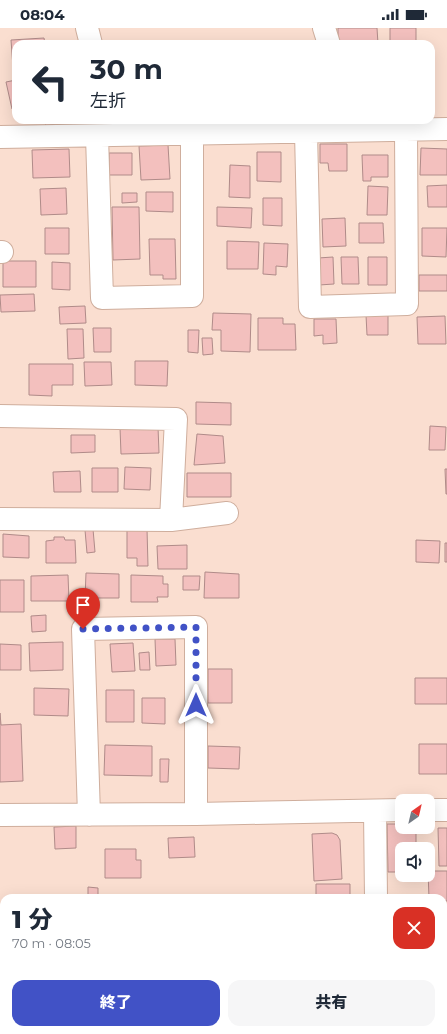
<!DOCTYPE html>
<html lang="ja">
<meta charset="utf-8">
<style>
body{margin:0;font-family:Montserrat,"Noto Sans JP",sans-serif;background:#f6f6f7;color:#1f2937;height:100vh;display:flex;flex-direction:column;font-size:15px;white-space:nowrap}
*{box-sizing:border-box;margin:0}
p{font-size:13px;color:#747a83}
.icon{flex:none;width:22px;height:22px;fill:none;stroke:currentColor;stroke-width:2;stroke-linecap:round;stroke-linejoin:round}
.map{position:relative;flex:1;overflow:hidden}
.side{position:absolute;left:0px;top:866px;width:447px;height:140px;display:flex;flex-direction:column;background:#fff;border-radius:12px 12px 0 0;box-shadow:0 4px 16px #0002}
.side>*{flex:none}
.banner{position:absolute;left:12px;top:12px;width:423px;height:84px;border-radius:12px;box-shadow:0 4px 16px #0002;background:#fff;color:#1f2937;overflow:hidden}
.needle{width:26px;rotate:34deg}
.controls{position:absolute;left:395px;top:766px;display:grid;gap:8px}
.controls a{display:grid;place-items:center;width:40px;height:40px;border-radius:8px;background:#fff;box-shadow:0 4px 16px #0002;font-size:20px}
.pin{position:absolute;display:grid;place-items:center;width:34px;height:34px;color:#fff;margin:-41px -17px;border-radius:50% 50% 50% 0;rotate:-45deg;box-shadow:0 0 4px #0007}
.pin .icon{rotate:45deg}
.me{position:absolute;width:44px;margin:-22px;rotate:0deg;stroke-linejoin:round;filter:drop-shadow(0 0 3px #0008)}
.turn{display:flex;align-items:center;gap:14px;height:84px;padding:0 12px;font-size:18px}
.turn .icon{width:52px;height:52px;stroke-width:2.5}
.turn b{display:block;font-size:28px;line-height:34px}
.round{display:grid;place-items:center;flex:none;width:42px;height:42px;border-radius:12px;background:#f6f6f7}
.overview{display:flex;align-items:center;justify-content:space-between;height:68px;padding:0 12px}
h1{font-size:24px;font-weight:800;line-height:30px}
.primary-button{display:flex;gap:8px;margin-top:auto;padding:8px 12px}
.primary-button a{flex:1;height:46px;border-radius:12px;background:#4152c6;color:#fff;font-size:16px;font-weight:800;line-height:46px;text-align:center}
.primary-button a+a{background:#f6f6f7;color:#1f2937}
.status{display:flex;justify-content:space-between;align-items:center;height:28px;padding:0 20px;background:#fff;direction:ltr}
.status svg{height:11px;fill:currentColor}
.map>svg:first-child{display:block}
.building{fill:#f3c0be;stroke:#b08b89}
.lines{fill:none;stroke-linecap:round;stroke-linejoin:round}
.service-casing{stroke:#cfae9d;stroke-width:14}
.minor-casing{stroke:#cfae9d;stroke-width:24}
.service{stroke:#fff;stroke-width:12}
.minor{stroke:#fff;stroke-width:22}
.route{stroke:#4152c6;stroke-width:7;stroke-dasharray:0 12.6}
</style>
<div class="status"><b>08:04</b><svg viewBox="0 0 49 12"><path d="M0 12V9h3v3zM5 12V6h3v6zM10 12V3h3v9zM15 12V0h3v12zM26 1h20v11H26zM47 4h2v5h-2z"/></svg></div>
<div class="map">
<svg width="447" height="1006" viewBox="0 0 447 1006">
<rect width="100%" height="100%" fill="#faded0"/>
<path class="building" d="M338 0H377L378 16H338Z
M390 0H416V16H390Z
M44 10 45 16H16V38L13 39 11 12Z
M16 52V80L12 81 6 54Z
M44 92H54L55 96 46 98Z
M172 92H186V95L174 98Z
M320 116H347V143H329L328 135H320Z
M168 117 170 151 141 152 139 118Z
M421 120 447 121V147H420Z
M69 121 70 149 33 150 32 122Z
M257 124H281V154L257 153Z
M109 125H132V147H109Z
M362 127H388V149H371V153H363Z
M230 137 250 138V170L229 169Z
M447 157V179H428L427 158Z
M368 158 388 159 387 187H367Z
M66 160 67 186 41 187 40 161Z
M146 164H173V184L146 183Z
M122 165H137V174L122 175Z
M263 170H282V198L263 197Z
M112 179H139L140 231 113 232Z
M217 179 252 180 251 200 217 198Z
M345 190 346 218 323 219 322 191Z
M359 195H383L384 215H359Z
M45 200H69V226H45Z
M422 200H447L446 229 422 228Z
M149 211H175L176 251H163V247H150Z
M227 213 259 214 258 241H227Z
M264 215 288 216 287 239 276 238V247L263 246Z
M333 229 334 256 319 257 318 230Z
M341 229H358L359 256H342Z
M368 229H387V257H368Z
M3 233H36V259H3Z
M52 234 70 235V262L52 261Z
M419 247H447V263H419Z
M34 266 35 283 1 284 0 267Z
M85 278 86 295 60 296 59 279Z
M213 285 251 286 250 324 221 323V302H212Z
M366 287H388V307H367Z
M445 288 446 316H418L417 289Z
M258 290H283V296H295L296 322H258Z
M314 291H336L337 315 323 316V307L314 308Z
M93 300H111V324H94Z
M67 301H83L84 330 68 331Z
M188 302H199L198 325 188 324Z
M202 310H212L213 326 203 327Z
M135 333H168L167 358 135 357Z
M84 334H111L112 357 85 358Z
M29 336H73V357H52V368L29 367Z
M196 374 231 375V397L196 396Z
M430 398 446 399 445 422H429Z
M158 399 159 425 121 426 120 400Z
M197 406 223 408 225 435 194 437Z
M71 407H95V424L71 425Z
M125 439 151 440 150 462 124 461Z
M92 440H118V464H92Z
M445 441H447V466H446Z
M80 443 81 464H54L53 444Z
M187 445H231V469H187Z
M93 501 95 524 87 525 85 502Z
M127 501H147L148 538H137V530H127Z
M3 506 29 508V530L3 529Z
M54 509H64L65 512H75L76 535H46V513L54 512Z
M416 512 440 513 439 535 416 534Z
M445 515H447V534H445Z
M187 517V541H158L157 518Z
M205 544 239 546V570H204Z
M86 545 119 546V570H85Z
M68 547 69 573H31V548Z
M131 547 163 548V556H168V569H157L158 574H131Z
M183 548H200L199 562H183Z
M0 552H24V584H0Z
M46 587V603L32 604 31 588Z
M155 611H175L176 637 156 638Z
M63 614V642L30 643 29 615Z
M133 615 135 643 112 644 110 616Z
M0 616 21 617V642H0Z
M149 624 150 642H140L139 625Z
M208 641H232V675H208Z
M415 650H447V676H415Z
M34 660 69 661 68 688 34 687Z
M106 662H134V694H106Z
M142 670H165V696L142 695Z
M0 685 1 697 21 696 23 753 0 754Z
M419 716H447V746H419Z
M105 717 152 718V748L104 747Z
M208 718 240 719 239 741 208 740Z
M160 731H169L168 754H160Z
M387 796H402V799H416V821H402V844H388Z
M76 798V820L55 821 54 799Z
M438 800H447V838H439Z
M332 805 337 807 340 812 342 851 314 853 312 806Z
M194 809 195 829 169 830 168 810Z
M105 821H136V832H141V850H105Z
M428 843H447V873H443V870H429Z
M316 856H350V870H316Z
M88 859 98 860V870H88Z
M443 879H447V912H443Z
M443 920H447V945H443Z
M443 958H447V1000H443Z
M55 1002H212L213 1005 205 1006H31Z
M232 1002H238L239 1006H233Z"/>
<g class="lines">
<g class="service-casing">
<path id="service" d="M0 997 4 996
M251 1002 252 1006"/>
</g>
<g class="minor-casing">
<path id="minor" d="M87 0 91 16
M324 0 329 16
M306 104 310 279 407 276 406 102
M97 108 102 270 192 268V106
M0 109 447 101
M0 224H2
M0 388 176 391 171 492
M0 491 171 492 227 485
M428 782H447
M375 783 376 870
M0 787 196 786 402 782
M89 787 83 601 196 599V786
M416 1002 417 1006"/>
</g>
<use href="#service" class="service"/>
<use href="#minor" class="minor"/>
</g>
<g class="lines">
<path class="route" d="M83 601 196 599V677"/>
</g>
</svg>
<div class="controls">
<a><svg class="needle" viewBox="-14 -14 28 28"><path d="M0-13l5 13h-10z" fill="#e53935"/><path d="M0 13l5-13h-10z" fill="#747a83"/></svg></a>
<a><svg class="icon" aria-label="sound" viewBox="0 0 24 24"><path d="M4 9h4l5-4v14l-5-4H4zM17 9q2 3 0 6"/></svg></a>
</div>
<div class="pin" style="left:83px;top:601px;background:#d93025"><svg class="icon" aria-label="arrive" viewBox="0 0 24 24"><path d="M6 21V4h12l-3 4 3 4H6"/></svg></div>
<svg class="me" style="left:196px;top:677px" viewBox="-20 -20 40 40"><path d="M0-17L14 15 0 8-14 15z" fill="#4152c6" stroke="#fff" stroke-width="4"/></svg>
<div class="banner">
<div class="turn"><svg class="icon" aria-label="left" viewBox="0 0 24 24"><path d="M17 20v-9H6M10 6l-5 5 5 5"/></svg><div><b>30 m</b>左折</div></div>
</div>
<section class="side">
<div class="overview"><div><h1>1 分</h1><p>70 m · 08:05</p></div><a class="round" style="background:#d93025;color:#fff"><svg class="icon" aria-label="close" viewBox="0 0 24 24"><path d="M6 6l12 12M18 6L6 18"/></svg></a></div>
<div class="primary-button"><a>終了</a><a>共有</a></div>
</section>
</div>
